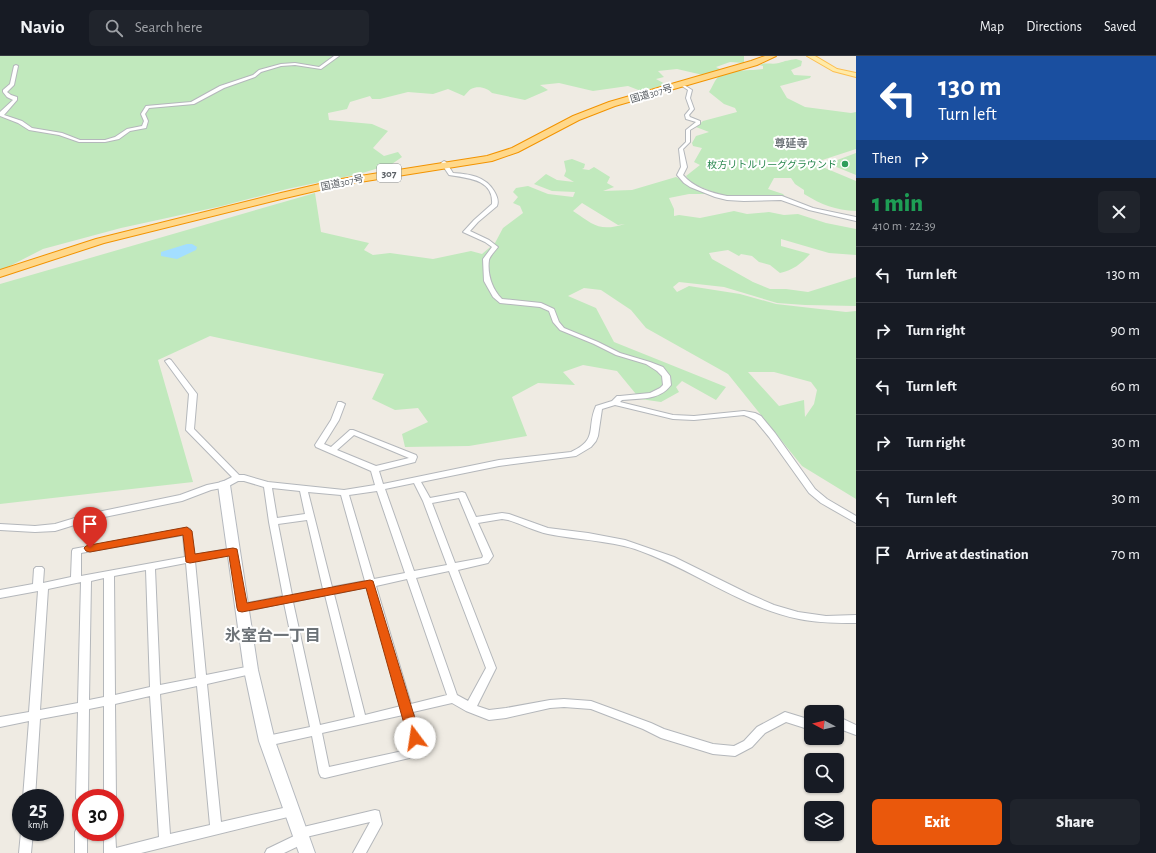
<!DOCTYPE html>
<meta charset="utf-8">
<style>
body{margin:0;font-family:"Alegreya Sans","Noto Sans JP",sans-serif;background:#20242c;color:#f1f3f6;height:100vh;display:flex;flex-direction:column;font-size:15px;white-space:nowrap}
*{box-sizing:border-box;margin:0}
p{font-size:13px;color:#9ea1a6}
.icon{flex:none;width:22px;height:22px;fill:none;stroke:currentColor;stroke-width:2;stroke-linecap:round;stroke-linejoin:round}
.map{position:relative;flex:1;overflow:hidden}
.panel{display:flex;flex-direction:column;background:#171b24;width:300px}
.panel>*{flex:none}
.hud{background:#1a4fa0;color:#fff;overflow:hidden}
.needle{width:26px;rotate:277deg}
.fabs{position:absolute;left:804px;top:649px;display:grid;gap:8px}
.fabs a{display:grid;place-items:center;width:40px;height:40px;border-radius:6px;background:#171b24;box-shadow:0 1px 3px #0004;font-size:20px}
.speed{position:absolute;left:12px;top:733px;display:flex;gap:8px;font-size:20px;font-weight:700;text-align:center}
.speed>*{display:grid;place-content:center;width:52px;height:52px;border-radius:50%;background:#171b24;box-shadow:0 1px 3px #0004;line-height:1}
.speed small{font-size:10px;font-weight:400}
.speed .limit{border:6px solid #d22;background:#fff;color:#111}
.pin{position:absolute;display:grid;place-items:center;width:34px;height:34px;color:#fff;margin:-41px -17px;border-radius:50% 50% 50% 0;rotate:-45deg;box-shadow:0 0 4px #0007}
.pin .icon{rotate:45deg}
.me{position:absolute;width:44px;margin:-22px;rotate:346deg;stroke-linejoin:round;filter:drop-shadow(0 0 3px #0008)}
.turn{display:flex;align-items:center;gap:14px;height:84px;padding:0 16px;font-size:18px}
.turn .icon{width:52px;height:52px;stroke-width:2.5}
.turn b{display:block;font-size:28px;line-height:34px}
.then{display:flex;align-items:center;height:38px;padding:0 16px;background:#0003;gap:8px;font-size:15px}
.round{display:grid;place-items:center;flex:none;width:42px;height:42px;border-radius:6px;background:#20242c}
.headline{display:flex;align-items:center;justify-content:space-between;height:68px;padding:0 16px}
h1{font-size:24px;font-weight:800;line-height:30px;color:#1e9e55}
.primary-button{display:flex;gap:8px;margin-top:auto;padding:8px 16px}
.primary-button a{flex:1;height:46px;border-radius:6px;background:#ea580c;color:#fff;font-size:16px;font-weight:800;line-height:46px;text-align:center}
.primary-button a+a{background:#20242c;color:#f1f3f6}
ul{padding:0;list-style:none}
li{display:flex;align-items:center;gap:12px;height:56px;padding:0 16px;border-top:1px solid #363941}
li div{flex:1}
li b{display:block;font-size:15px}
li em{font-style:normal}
header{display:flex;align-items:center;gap:24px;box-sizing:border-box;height:56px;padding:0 20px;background:#171b24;border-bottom:1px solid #363941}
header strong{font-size:19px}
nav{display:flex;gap:22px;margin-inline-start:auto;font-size:14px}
.search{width:280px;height:36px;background:#20242c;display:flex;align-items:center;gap:10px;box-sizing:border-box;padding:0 14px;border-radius:6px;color:#9ea1a6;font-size:15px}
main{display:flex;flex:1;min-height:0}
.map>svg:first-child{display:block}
.green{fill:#c1e9bd;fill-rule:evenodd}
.water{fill:#a3deff}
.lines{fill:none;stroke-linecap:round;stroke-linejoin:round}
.street-casing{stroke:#b4b7bb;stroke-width:2}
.secondary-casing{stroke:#b5b9bf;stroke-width:2}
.primary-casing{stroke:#fcbe4f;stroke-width:2}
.highway-casing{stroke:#f29300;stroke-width:2}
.street{fill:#fff;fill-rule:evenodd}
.secondary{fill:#fff;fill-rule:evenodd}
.primary{fill:#ffeaa8;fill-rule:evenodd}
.highway{fill:#ffd88a;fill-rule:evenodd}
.route{fill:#ea580c;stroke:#983908}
.leisure-dot{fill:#2e9e5b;stroke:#fff;stroke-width:1.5}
.labels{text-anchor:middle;stroke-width:4;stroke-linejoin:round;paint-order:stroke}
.far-street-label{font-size:10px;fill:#5b6065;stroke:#fff}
.far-leisure-label{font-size:10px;fill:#27864d;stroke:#fff;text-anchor:end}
.far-neighbourhood-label{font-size:11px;font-weight:bold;fill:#6c7277;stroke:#fff}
.shield{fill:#fff;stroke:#8c9093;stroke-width:1}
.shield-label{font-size:11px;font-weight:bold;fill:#5b6065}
.near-neighbourhood-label{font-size:16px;font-weight:bold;fill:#6c7277;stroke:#fff}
</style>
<header>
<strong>Navio</strong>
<div class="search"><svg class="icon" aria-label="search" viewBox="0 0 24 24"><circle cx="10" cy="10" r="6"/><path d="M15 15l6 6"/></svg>Search here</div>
<nav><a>Map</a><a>Directions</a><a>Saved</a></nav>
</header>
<main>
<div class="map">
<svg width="856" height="797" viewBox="0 0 856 797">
<rect width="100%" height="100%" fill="#efebe3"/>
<path class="green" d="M0 0H744V7L730 6 716 11 722 14 703 19 677 13 658 15 664 21 656 23 667 29 641 35 628 30 593 35 559 27 540 29 548 34 525 44 492 37C488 32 478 29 471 33 469 34 466 38 464 40L448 33 433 38 408 36 380 43H372L370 40 350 46 347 53 328 57 329 64 372 68 388 75 373 92 384 100 398 96 402 101 392 108 359 118 287 133 222 150 121 172 43 193 0 215Z
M796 3 802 5 801 10 791 14 794 19 811 20 810 22 780 30 787 42 805 51 851 57 856 56V93L813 107 856 125V155C835 154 822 149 804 138V134L795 128 791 122H774L768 133 783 138 786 142 739 144 718 138 691 127 686 120 700 109 694 106 702 92 693 90 692 87 696 80 709 76 696 71 703 65 737 56 735 52 724 48 709 36C712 32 715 23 719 20 728 13 752 15 763 13V10L759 9C766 6 772 9 779 7 785 5 789 4 796 3Z
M856 97V119L834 110 832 106Z
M572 103 585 108 584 112 582 113 589 114 594 111 610 121 607 127 614 131 603 135 632 134 676 121 709 138H689L669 142 674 153V160L679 159 700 162 734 155 747 158 769 156 784 159 798 158 826 167 856 173V199L829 197 781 183V190L810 198C801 208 793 214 780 217L770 209 759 206 752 200 741 198 739 200 728 194 709 197 712 203 753 226 770 233H786L808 236 856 221V250L805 249 777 247 724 231 679 226 673 231 677 236 689 230 740 238 776 248 846 256 856 255V443L802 410 728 318 646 272 631 254 601 234 584 232 568 240 596 252 614 286 726 331 716 344 682 325 676 331 679 336 661 346 640 343 617 315 583 309 563 316 575 329 538 327 512 341 527 380 469 390 405 391 402 378 428 366 418 352 395 354 372 343 384 318 210 280 158 304 193 426 0 448V228L315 137 321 176 369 187 364 194 373 199 390 197 433 203 471 195 482 198 495 187 503 172 523 157 520 150 513 147 518 141 513 136 516 132 528 130 548 138 573 141 575 136 552 135 534 128 546 118 557 124 574 126 564 120 566 115 564 105ZM582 147 618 169 625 168C599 176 594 169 573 155ZM748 316H774L811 326 817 334 814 348 805 361 804 344 779 350Z"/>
<path class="water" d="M187 188H192L197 191 196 194 177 203 161 200V196Z"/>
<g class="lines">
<g class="street-casing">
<path id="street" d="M334 0H339L321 13 295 9 281 10 261 16 255 21 224 32 194 48 149 52 145 58 148 65 146 72 130 75 119 83 105 86H79L59 79 29 74 18 67 0 60V56L13 44 7 41 3 36V34L10 28 14 10 16 9 18 10 14 29 7 36 11 39 17 41V44L4 59 22 65 32 72 62 77 80 84H105L115 81 127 73 142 70 144 65 141 58 146 50 191 46 220 30 253 19 259 14 281 8 295 7 319 11Z
M684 29 692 34 690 42 694 53 689 59 690 61 700 65V68L690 74V86L683 93 687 111 683 119C693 131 711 137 727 140H782L813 152 856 161V165L809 154 781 144 744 145 727 144 715 141 690 131 684 127 677 119 681 111 679 93 686 86V74L696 66 686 63 685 59 690 53 686 42 688 34 682 30Z
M444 105 446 106 453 117C469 118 485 120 494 135 497 140 499 145 497 150L478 166 470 175 489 184 498 191C495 195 490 200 489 204 487 218 492 233 502 243L541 247 554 253 559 266 564 272 598 286 620 297 650 306 663 311 670 320 671 329C659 345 640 342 622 344L620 346 673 359 694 360 744 355 755 357 761 360 775 377 815 433 827 443 856 460V467L821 447 809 437 769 381 755 364 749 361 744 359 694 364 673 363 615 349 602 353 598 380 596 385 591 391 576 400 499 410 421 426 430 442 462 436 465 437 476 461 502 457 509 458 548 472 588 477 625 484 674 501 749 538 774 549 798 556 826 560 856 559V567C837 567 818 567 799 563 740 551 691 512 635 493 606 484 577 484 548 478 534 475 522 468 508 464L502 463 478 467 493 500 488 507 458 514 496 612 477 650 489 654 506 652 550 644 564 643 591 645 651 667 664 673 713 688 734 690 744 685 757 671 785 656 811 664V674L786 666 765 677 752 691 735 700 713 698 661 682 643 673 591 653 564 651 550 652 506 662 489 664 466 655 452 647 413 656 424 696 422 699 325 722 321 721 319 717 312 680 267 690 263 688 262 685 263 682 267 680 310 671 284 547 242 556 239 555 237 552 239 549 242 548 283 540 269 466 264 431 244 425H238L227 431 211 434 182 445 90 464 68 471 55 475 35 476 0 474V468L35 470 55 468 88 458 180 439 207 429 222 426 232 421 186 374 189 338 165 305 169 303 171 304 197 338 194 373 239 419H244L268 426 344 434 375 429 371 415 316 391 315 389 331 364 338 346H341L345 348 339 364 324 388 331 391 350 374H353L416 399 417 401 415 406 379 415 383 428 499 404 571 396C599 383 586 372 596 350L612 345 617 340H620L650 337 660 332 663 329 662 320 657 315 646 308 616 299 594 288 560 274 553 266 549 255 540 251 500 247 493 241 484 225 483 203 492 191 485 186 463 176 474 164 492 148C494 123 467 122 449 119L441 107ZM354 379 409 402 376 410 337 394ZM414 427 423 445 447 509 414 515 385 433ZM272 432 300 435 305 458 277 462ZM377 435 405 517 374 523 349 439ZM308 436 341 439 365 525 332 531ZM459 442 483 500 482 502 455 507 432 447ZM307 464 323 533 292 539 278 468ZM449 515 486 612 468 645 457 639 416 522ZM407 523 447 639 411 648 376 530ZM367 531 401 650 365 659 334 538ZM325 539 355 661 320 669 293 546ZM403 659 412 693 329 711 322 677Z
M187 472 190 473 191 475 194 499 233 492 236 493 237 495 236 497 233 498 195 505 206 619 251 610 255 611 256 614 255 617 251 618 207 628 221 766 292 750 296 751 298 755 296 759 292 760 141 797H104V776H115V774L116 792 159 781 150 640 115 648 116 742 115 744V742H104V650L89 653 88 742H81V747L78 746 76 742 78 656 40 663 35 742H23L29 665 0 671V661L29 656 38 535 0 542V534L33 528 34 513 36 511H42L44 513 43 527 71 521 72 495 73 493ZM183 479 185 501 81 520V497ZM186 507 196 622 160 629 155 513ZM146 514 150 631 115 639 114 520ZM104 522V641L89 644 91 525ZM81 526 78 647 40 654 48 533ZM197 630 210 769 170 778 160 638Z
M837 662 843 663 856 669V679L837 672Z
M375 754 379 755 382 768 366 797H353L370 766 306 781 307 783 305 787 284 797H265L267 793 294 780 293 777 295 773Z
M81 770V776H87V797H75V776L77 772Z
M21 776H33L31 797H19Z"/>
</g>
<g class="secondary-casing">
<path id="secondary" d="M224 425 228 426 230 429 258 614 275 685 315 797H299L259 685 244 614 218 429 220 426Z"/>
</g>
<g class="primary-casing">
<path id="primary" d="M807 0H815L837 13 856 17V21L833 15Z"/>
</g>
<g class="highway-casing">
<path id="highway" d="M765 0H776L757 9 615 50 579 64 518 96 492 105 341 129 281 143 104 187 0 221V214L96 183 281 137 341 123 487 100 512 92 573 60 609 46 751 5Z"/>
</g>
<use href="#street" class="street"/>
<use href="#secondary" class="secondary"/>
<use href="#primary" class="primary"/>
<use href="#highway" class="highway"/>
</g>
<path class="route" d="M187 471 192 475 195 498 233 492 237 493 247 547 370 524 373 525 421 682 419 685 415 687 410 685 408 682 366 532 242 556 238 555 237 552 229 500 190 507 186 506 183 479 90 496 86 495 84 492 86 490 90 489Z"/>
<circle class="leisure-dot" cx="845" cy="108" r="4"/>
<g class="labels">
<g class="far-street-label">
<text transform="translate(651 37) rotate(-16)" y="4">国道307号</text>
<text transform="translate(342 126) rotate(-12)" y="4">国道307号</text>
</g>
<g class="far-leisure-label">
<text x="837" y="112">枚方リトルリーググラウンド</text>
</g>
<g class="far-neighbourhood-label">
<text x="791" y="91">尊延寺</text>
</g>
<rect class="shield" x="377" y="108" width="24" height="18" rx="3"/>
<g class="shield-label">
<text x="389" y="121">307</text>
</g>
<g class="near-neighbourhood-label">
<text x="273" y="585">氷室台一丁目</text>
</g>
</g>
</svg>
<div class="fabs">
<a><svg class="needle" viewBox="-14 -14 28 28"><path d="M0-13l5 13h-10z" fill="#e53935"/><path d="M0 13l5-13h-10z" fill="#9ea1a6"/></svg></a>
<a><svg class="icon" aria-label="search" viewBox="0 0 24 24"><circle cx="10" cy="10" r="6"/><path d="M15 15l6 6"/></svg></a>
<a><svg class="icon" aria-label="layers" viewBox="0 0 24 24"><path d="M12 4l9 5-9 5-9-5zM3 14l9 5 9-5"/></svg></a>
</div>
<div class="speed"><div>25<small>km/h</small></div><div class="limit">30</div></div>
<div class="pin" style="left:90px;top:492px;background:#d93025"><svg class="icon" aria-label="arrive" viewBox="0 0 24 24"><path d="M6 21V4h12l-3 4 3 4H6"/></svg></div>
<svg class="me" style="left:415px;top:682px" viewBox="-20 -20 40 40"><circle r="19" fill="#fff"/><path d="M0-13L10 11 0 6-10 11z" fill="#ea580c"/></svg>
</div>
<section class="panel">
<div class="hud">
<div class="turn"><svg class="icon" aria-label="left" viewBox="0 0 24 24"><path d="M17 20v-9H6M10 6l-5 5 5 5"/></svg><div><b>130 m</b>Turn left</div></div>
<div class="then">Then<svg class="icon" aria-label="right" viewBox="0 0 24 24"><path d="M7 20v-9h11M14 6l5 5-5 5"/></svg></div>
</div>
<div class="headline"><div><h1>1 min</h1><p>410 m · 22:39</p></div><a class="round"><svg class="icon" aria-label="close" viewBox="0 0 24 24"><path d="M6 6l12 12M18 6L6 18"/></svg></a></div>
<ul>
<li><svg class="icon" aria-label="left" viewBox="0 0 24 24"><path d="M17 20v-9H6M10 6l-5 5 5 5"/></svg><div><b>Turn left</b></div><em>130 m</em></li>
<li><svg class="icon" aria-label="right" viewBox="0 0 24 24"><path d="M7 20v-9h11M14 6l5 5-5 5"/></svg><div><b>Turn right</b></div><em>90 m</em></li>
<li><svg class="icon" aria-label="left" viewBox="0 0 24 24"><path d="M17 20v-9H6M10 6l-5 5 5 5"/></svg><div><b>Turn left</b></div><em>60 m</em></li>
<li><svg class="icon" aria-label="right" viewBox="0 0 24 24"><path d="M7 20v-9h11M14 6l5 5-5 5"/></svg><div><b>Turn right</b></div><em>30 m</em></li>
<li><svg class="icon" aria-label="left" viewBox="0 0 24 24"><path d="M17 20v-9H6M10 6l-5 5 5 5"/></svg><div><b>Turn left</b></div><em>30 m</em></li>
<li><svg class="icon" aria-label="arrive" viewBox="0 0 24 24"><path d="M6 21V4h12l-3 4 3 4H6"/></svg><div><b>Arrive at destination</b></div><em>70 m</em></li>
</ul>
<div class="primary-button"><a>Exit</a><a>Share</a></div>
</section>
</main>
